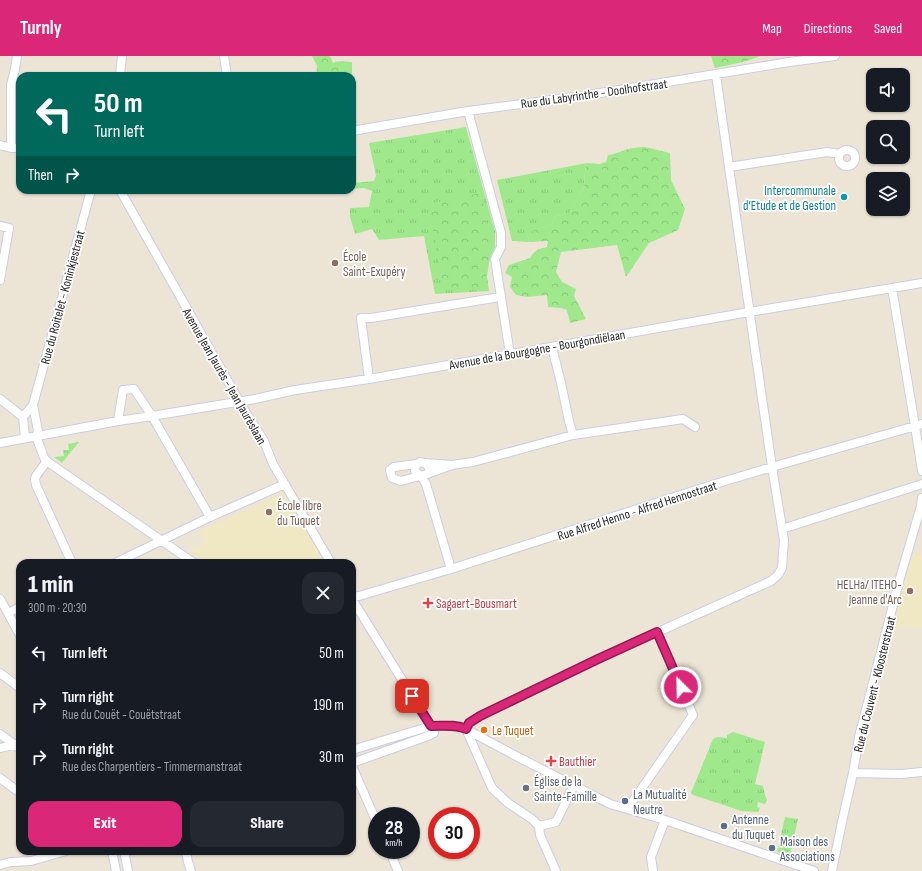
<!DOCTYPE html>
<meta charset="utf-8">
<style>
body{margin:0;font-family:"Sofia Sans Condensed",sans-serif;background:#242831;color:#f1f3f6;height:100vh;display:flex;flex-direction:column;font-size:15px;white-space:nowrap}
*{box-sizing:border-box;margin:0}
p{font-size:13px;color:#9ea1a6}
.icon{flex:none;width:22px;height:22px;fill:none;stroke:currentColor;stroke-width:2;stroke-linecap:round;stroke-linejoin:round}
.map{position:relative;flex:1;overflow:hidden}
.drawer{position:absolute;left:16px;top:503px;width:340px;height:296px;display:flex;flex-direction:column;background:#171b24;border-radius:12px;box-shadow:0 1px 3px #0004}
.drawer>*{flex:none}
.banner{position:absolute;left:16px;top:16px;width:340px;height:122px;border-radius:12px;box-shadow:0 1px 3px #0004;background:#00695c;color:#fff;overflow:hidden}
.controls{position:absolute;left:866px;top:12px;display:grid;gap:8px}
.controls a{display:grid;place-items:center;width:44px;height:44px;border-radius:8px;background:#171b24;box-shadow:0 1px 3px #0004;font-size:20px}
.speed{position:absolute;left:368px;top:751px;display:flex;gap:8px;font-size:20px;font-weight:700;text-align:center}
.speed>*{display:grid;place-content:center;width:52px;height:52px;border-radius:50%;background:#171b24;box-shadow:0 1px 3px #0004;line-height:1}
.speed small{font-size:10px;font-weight:400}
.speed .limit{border:6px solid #d22;background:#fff;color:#111}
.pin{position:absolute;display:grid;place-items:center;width:34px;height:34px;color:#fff;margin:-17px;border-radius:8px;box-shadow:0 2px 6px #0006}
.me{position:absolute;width:44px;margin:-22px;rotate:337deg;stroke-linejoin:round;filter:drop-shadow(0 0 3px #0008)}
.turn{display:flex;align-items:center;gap:14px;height:84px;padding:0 12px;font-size:18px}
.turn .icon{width:52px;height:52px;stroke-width:2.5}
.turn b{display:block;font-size:28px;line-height:34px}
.then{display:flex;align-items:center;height:38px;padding:0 12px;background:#0003;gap:8px;font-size:15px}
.round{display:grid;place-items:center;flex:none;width:42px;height:42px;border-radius:12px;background:#242831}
.summary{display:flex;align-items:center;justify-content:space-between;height:68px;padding:0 12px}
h1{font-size:24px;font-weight:800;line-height:30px}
.primary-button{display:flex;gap:8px;margin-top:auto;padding:8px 12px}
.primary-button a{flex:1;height:46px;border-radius:12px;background:#db2777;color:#fff;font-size:16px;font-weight:800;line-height:46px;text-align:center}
.primary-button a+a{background:#242831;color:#f1f3f6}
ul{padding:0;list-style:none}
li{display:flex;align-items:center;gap:12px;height:52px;padding:0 12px}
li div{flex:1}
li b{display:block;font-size:15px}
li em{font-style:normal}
header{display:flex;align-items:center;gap:24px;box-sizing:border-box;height:56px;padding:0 20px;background:#db2777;color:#fff}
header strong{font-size:19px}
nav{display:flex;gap:22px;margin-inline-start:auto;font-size:14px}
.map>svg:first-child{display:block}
.education{fill:#f0e7c3}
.grass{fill:url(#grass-tufts)}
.forest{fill:url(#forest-crowns)}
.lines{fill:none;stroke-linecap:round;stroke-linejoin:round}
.minor-casing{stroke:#cbcde2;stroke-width:10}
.minor{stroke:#fff;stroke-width:8}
.route-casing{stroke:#8e194d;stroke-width:10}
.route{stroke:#db2777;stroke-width:7}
.culture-dot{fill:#0f9aa8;stroke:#fff;stroke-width:1.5}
.education-dot{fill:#8d6e63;stroke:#fff;stroke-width:1.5}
.health-dot{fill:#e0444e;stroke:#fff;stroke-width:1.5}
.food-dot{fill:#e8710a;stroke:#fff;stroke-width:1.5}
.worship-dot{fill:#6b7280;stroke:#fff;stroke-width:1.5}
.service-dot{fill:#5c6f8a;stroke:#fff;stroke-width:1.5}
.labels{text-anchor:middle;stroke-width:3.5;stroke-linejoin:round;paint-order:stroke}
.street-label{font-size:13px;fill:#272727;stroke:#fff}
.culture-label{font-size:13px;fill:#0d838f;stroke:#fff;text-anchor:end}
.education-label{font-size:13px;fill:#785e54;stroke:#fff;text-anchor:start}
.health-label{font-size:13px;fill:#be3a42;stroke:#fff;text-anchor:start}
.food-label{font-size:13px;fill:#c56008;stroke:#fff;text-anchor:start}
.worship-label{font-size:13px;fill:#5b616d;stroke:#fff;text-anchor:start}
.service-label{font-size:13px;fill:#4e5e75;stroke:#fff;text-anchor:start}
</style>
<header>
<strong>Turnly</strong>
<nav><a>Map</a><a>Directions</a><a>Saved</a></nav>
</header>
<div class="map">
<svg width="922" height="815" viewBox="0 0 922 815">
<defs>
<pattern id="grass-tufts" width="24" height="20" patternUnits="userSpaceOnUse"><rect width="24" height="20" fill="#9fe98c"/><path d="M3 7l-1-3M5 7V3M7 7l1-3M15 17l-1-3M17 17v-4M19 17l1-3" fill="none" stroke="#89c879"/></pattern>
<pattern id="forest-crowns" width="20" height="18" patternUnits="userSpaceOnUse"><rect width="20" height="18" fill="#9fe98c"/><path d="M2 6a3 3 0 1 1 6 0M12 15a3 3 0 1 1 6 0" fill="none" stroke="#89c879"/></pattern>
</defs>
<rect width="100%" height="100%" fill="#ece5d6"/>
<path class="education" d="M284 437 325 507H206L188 495 204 487 200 475Z
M909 497 922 499V572L887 570Z"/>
<path class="grass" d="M466 71 495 175V191L490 202 487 220 489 235 435 238 424 180 379 184 372 173 355 178 350 161V152L369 151 372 135 364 132 352 133V127L374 125 376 120 369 87Z
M587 107 585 116 584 131 568 159 556 160 552 168 527 179 530 186 512 185 497 124Z
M79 386 62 407 54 401 64 400 63 394H69L68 388Z
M733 676 765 686 755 728 763 730 765 739 767 744 765 748 758 746 757 751 760 752 758 756 742 755 693 739 691 737 713 683 717 681 727 682V679Z
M785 761 798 763 790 799 777 796Z"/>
<path class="forest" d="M312 0H330L333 7C338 4 346 6 352 6V20H316L317 10Z
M711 0H761L743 6 715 12Z
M645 91 670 97 671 124 685 153 678 174 649 187 626 221 617 189 561 196 556 216 562 226 576 233 574 240 586 263 570 267 567 254 561 252 548 251 547 239 527 241 516 239 510 231 512 221 505 217 509 209 530 202C535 194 538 193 547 191L548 185 530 186 527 179 533 175 552 168 556 160 568 158 584 131 585 116 587 107 600 108 606 106 608 99C618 98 626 92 635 92 638 91 642 91 645 91Z
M481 137 492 189 486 220 487 233 444 234 428 148Z"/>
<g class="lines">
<g class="minor-casing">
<path id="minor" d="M224 0 227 20
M120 20 122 0
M468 55 501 177V191L495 203 510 298
M352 75 468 55 582 40 789 6 835 0
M0 89 11 92H20
M11 92V29L15 13 17 0
M839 102a8 8 0 1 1 16 0a8 8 0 1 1-16 0Z
M729 111 827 96 840 98
M120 134 243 352 264 385 273 408 331 507
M0 170 9 172 0 224
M892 232 915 370 922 415
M552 291 561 327 569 365 573 379
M369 323 361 262H371L500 241
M0 343 23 361
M33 349 38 375 36 380 43 399 45 404 194 507
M118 365 123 334 134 333 152 360 210 461
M25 382 23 361 33 349 91 134
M0 387 118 365 152 360 255 343 295 334 369 323 749 256 922 227
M47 405 36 420 35 423 36 429 72 507
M425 407 452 409 427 418
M417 408 394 411 390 414 392 422 401 425 427 418 430 414C428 409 426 407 420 406 416 408 415 410 415 415L421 420 426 428 451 513
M452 409 473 406 573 379 683 363 695 371
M782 473 922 428
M115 507 210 461 285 428
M352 541 359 540 451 513 715 428 772 411 922 368
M0 543 20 579
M352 543 427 664 434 677 428 680 352 707
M8 557 20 551
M0 617 20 632
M466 673 469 667 480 660 598 603 771 525 778 519 782 512 784 484 772 411 749 252 716 19
M466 673 492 732 508 747 532 763 539 770 540 779 556 815
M0 678 20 693
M0 692 17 688
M352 694 431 670H460L516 700 610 748 665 764 814 815
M352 710 377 767
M853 717 901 718 922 716
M0 722 16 734 20 735
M628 752 693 659 657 576
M539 770 556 766 574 729
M389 794 398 815
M112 795 116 815
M124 795 128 815
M186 795 188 806 191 815
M0 809 11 806 31 805 66 795
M653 815 651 801 665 764
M832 815 842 766 853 717 859 681 900 522 921 450 922 442"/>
</g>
<use href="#minor" class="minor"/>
</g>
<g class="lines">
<g class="route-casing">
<path id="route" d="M412 640 431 670C443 670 455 668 466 673L469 667 480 660 598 603 657 576 681 631"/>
</g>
<use href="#route" class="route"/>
</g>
<circle class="culture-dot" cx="844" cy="141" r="4"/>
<g class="education-dot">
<circle cx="335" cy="207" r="4"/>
<circle cx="269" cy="456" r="4"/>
<circle cx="910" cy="535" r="4"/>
</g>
<g class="health-dot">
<path d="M426 541h4v4h4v4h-4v4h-4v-4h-4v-4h4z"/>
<path d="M549 699h4v4h4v4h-4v4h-4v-4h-4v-4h4z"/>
</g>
<circle class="food-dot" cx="484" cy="674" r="4"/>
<circle class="worship-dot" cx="526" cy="732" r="4"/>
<g class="service-dot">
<circle cx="625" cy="745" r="4"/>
<circle cx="724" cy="770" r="4"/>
<circle cx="772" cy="792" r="4"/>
</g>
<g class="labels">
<g class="street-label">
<text transform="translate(594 37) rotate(-8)" y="5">Rue du Labyrinthe - Doolhofstraat</text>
<text transform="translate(62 241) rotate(-75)" y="5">Rue du Roitelet - Koninkjestraat</text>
<text transform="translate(537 293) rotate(-10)" y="5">Avenue de la Bourgogne - Bourgondiëlaan</text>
<text transform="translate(225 320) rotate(60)" y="5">Avenue Jean Jaurès - Jean Jaurèslaan</text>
<text transform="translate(637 454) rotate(-18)" y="5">Rue Alfred Henno - Alfred Hennostraat</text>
<text transform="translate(874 628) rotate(-76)" y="5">Rue du Couvent - Kloosterstraat</text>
</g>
<g class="culture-label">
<text x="836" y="139">Intercommunale<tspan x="836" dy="15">d’Etude et de Gestion</tspan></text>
</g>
<g class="education-label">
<text x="343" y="205">École<tspan x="343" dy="15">Saint-Exupéry</tspan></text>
<text x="277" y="454">École libre<tspan x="277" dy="15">du Tuquet</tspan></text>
<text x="902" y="533" text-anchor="end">HELHa/ ITEHO-<tspan x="902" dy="15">Jeanne d'Arc</tspan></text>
</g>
<g class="health-label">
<text x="436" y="552">Sagaert-Bousmart</text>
<text x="559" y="710">Bauthier</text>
</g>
<g class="food-label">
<text x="492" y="679">Le Tuquet</text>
</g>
<g class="worship-label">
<text x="534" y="730">Église de la<tspan x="534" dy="15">Sainte-Famille</tspan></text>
</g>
<g class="service-label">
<text x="633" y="743">La Mutualité<tspan x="633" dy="15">Neutre</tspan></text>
<text x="732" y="768">Antenne<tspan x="732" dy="15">du Tuquet</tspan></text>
<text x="780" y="790">Maison des<tspan x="780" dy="15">Associations</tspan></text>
</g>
</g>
</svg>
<div class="controls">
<a><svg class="icon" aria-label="sound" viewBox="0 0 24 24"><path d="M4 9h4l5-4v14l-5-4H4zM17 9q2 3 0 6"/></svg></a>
<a><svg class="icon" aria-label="search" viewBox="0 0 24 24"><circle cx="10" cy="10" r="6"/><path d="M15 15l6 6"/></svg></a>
<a><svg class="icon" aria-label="layers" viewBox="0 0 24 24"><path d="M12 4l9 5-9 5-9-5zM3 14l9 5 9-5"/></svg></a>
</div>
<div class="speed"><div>28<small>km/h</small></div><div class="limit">30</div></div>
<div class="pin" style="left:412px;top:640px;background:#d93025"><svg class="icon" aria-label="arrive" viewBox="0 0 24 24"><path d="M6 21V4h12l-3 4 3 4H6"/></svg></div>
<svg class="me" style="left:681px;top:631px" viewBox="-20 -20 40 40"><circle r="17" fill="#db2777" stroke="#fff" stroke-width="3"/><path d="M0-11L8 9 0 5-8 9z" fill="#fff"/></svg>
<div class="banner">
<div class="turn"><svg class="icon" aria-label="left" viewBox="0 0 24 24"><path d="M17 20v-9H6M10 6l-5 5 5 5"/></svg><div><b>50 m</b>Turn left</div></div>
<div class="then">Then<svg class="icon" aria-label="right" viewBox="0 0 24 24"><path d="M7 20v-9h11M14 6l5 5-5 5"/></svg></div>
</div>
<section class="drawer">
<div class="summary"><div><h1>1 min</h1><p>300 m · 20:30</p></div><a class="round"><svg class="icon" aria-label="close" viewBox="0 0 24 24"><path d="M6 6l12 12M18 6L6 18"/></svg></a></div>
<ul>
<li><svg class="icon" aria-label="left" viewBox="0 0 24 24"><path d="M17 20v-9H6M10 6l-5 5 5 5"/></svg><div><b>Turn left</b></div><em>50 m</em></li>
<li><svg class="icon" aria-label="right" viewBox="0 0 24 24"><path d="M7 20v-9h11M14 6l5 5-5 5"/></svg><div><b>Turn right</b><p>Rue du Couët - Couëtstraat</p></div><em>190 m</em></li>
<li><svg class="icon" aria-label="right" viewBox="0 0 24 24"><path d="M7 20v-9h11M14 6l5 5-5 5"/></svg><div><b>Turn right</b><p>Rue des Charpentiers - Timmermanstraat</p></div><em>30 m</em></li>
</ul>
<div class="primary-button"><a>Exit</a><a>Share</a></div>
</section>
</div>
